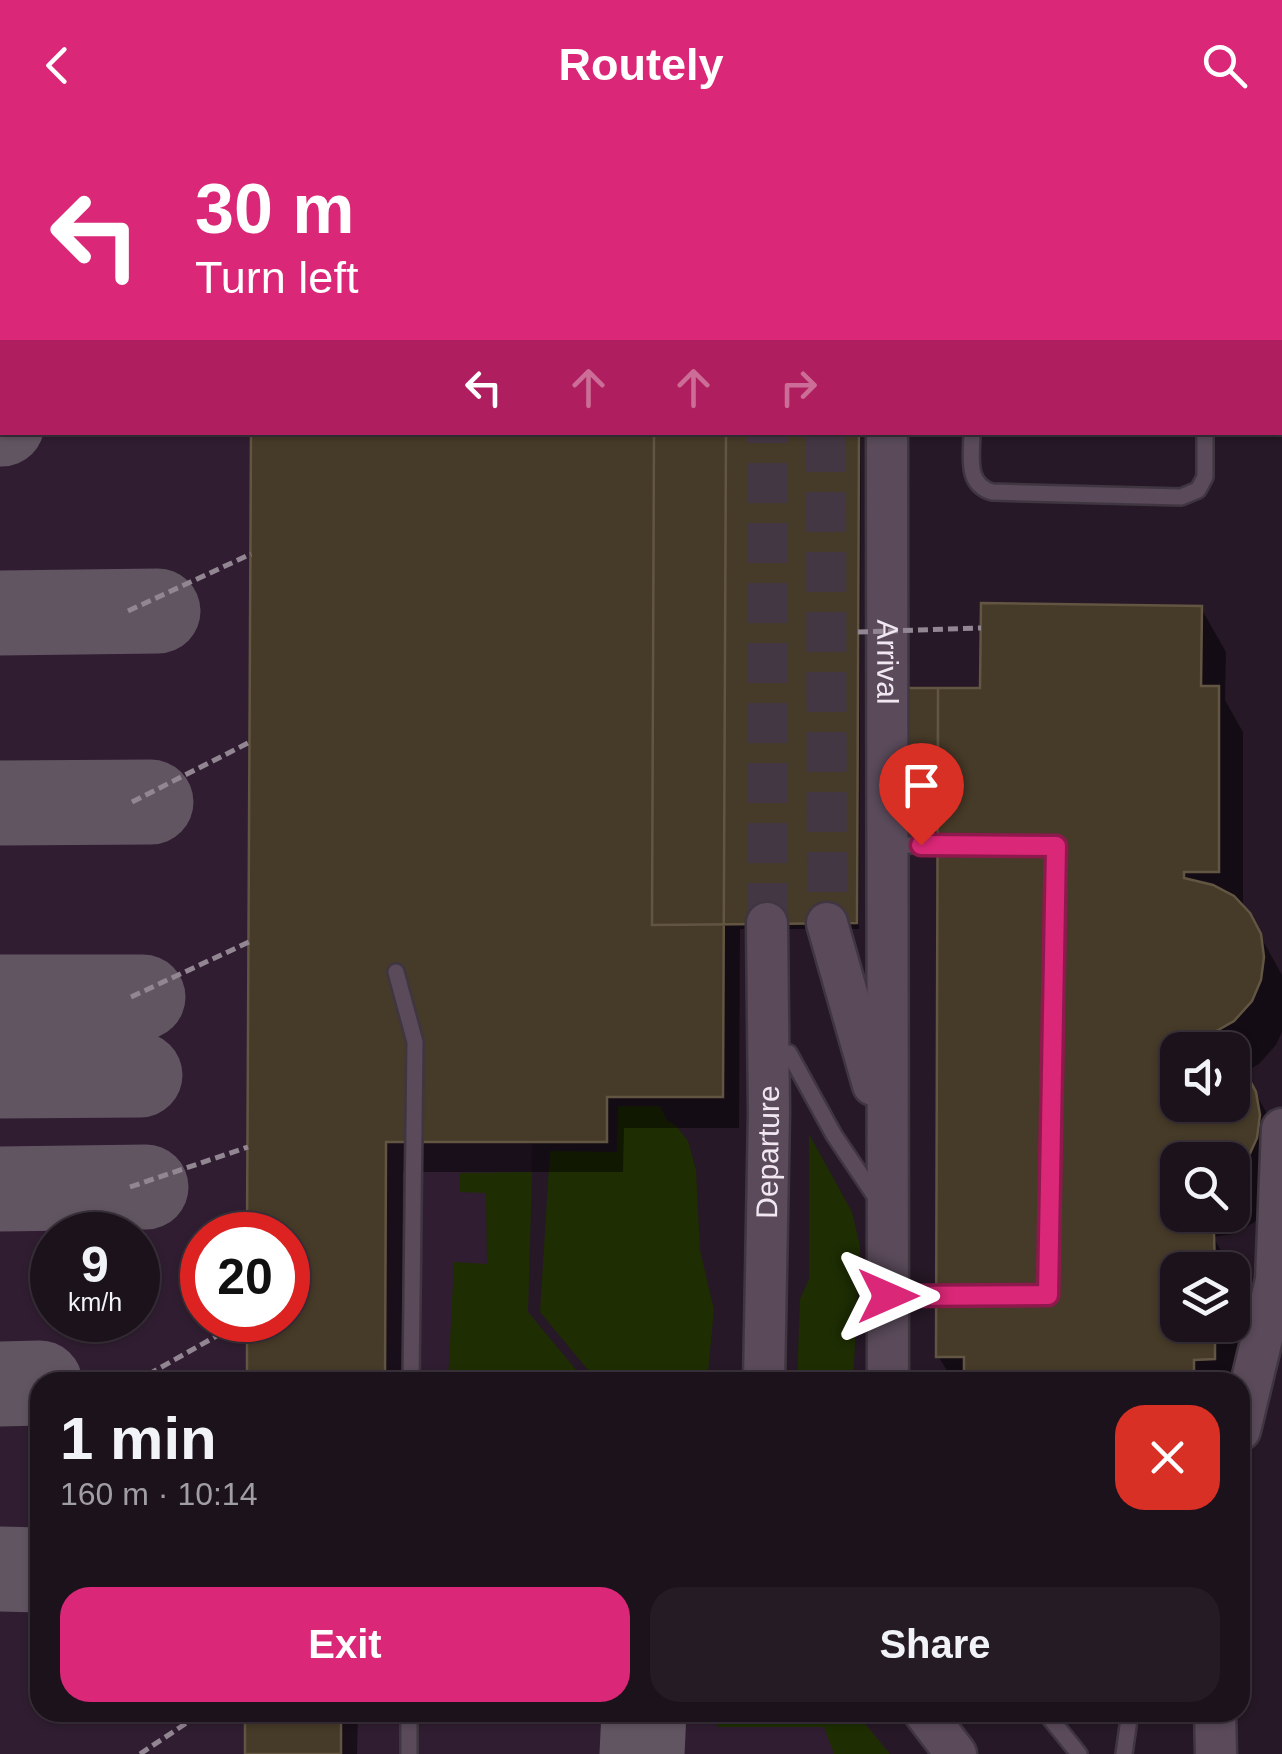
<!DOCTYPE html>
<meta charset="utf-8">
<style>
body{margin:0;font-family:Helvetica,sans-serif;background:#251b25;color:#f1f3f6;height:100vh;display:flex;flex-direction:column;font-size:38px;white-space:nowrap}
*{box-sizing:border-box;margin:0}
p{font-size:32px;color:#a09ea3}
.icon{flex:none;width:55px;height:55px;fill:none;stroke:currentColor;stroke-width:2;stroke-linecap:round;stroke-linejoin:round}
.map{position:relative;flex:1;overflow:hidden}
.drawer{position:absolute;left:30px;top:1242px;width:1220px;height:350px;display:flex;flex-direction:column;background:#1c121c;border-radius:30px;box-shadow:0 2px 8px #0004,0 0 0 2px #3a323b}
.drawer>*{flex:none}
.guide{position:absolute;left:0px;top:0px;width:1282px;height:305px;box-shadow:0 2px 8px #0004,0 0 0 2px #3a323b;background:#db2777;color:#fff;overflow:hidden}
.buttons{position:absolute;left:1160px;top:902px;display:grid;gap:20px}
.buttons a{display:grid;place-items:center;width:90px;height:90px;border-radius:20px;background:#1c121c;box-shadow:0 2px 8px #0004,0 0 0 2px #3a323b;font-size:50px}
.speed{position:absolute;left:30px;top:1082px;display:flex;gap:20px;font-size:50px;font-weight:700;text-align:center}
.speed>*{display:grid;place-content:center;width:130px;height:130px;border-radius:50%;background:#1c121c;box-shadow:0 2px 8px #0004,0 0 0 2px #3a323b;line-height:1}
.speed small{font-size:25px;font-weight:400}
.speed .limit{border:15px solid #d22;background:#fff;color:#111}
.pin{position:absolute;display:grid;place-items:center;width:85px;height:85px;color:#fff;margin:-102px -42px;border-radius:50% 50% 50% 0;rotate:-45deg;box-shadow:0 0 10px #0007}
.pin .icon{rotate:45deg}
.me{position:absolute;width:110px;margin:-55px;rotate:90deg;stroke-linejoin:round;filter:drop-shadow(0 0 8px #0008)}
.turn{display:flex;align-items:center;gap:35px;height:210px;padding:0 30px;font-size:45px}
.turn .icon{width:130px;height:130px;stroke-width:2.5}
.turn b{display:block;font-size:70px;line-height:85px}
.lanes{display:flex;align-items:center;height:95px;padding:0 30px;background:#0003;justify-content:center;gap:50px;direction:ltr}
.lanes .off{opacity:.35}
.round{display:grid;place-items:center;flex:none;width:105px;height:105px;border-radius:30px;background:#251b25}
.summary{display:flex;align-items:center;justify-content:space-between;height:170px;padding:0 30px}
h1{font-size:60px;font-weight:600;line-height:75px}
.primary-button{display:flex;gap:20px;margin-top:auto;padding:20px 30px}
.primary-button a{flex:1;height:115px;border-radius:30px;background:#db2777;color:#fff;font-size:40px;font-weight:600;line-height:115px;text-align:center}
.primary-button a+a{background:#251b25;color:#f1f3f6}
header{display:flex;justify-content:space-between;align-items:center;height:130px;padding:0 30px;background:#db2777;color:#fff;font-size:45px;font-weight:600}
.map>svg:first-child{display:block}
.built{fill:#301d31;fill-rule:evenodd}
.green{fill:#1e2e02}
.shadow{fill:#0007;fill-rule:evenodd}
.lines{fill:none;stroke-linecap:round;stroke-linejoin:round}
.taxiway{stroke:#625562;stroke-width:85}
.building{fill:#463a28;stroke:#625542;stroke-width:2.5}
.tertiary-tunnel{stroke:#443744;stroke-width:40;stroke-dasharray:40 20;stroke-linecap:butt}
.service-casing{stroke:#403641;stroke-width:20}
.tertiary-casing{stroke:#403641;stroke-width:45}
.path{stroke:#928692;stroke-width:5;stroke-dasharray:10 5;stroke-linecap:butt}
.service{stroke:#5a4a5a;stroke-width:15}
.tertiary{stroke:#5a4a5a;stroke-width:40}
.path-bridge{stroke:#928692;stroke-width:5;stroke-dasharray:10 5;stroke-linecap:butt}
.route-casing{stroke:#8e194d;stroke-width:25}
.route{stroke:#db2777;stroke-width:18}
.labels{text-anchor:middle;stroke-width:9;stroke-linejoin:round;paint-order:stroke}
.street-label{font-size:30px;fill:#f0e7f1;stroke:#1c0f1d}
</style>
<header><svg class="icon" aria-label="back" viewBox="0 0 24 24"><path d="M15 5l-7 7 7 7"/></svg>Routely<svg class="icon" aria-label="search" viewBox="0 0 24 24"><circle cx="10" cy="10" r="6"/><path d="M15 15l6 6"/></svg></header>
<div class="map">
<svg width="1282" height="1624" viewBox="0 0 1282 1624">
<rect width="100%" height="100%" fill="#261826"/>
<path class="built" d="M0 0H727V2H2V302L726 303 723 967H608L607 1012 532 1013 528 1182 586 1252H40V1582H856L890 1624H0ZM52 1105H138V1190H52ZM202 1105H288V1190H202Z"/>
<path class="green" d="M618 976H660L667 990 676 996 688 1011 696 1040 700 1120 714 1180 707 1252H598L540 1182 550 1021 617 1022Z
M809 1004 852 1082 860 1116 853 1252H797L800 1169 809 1149Z
M532 1042 528 1182 586 1252H448L454 1132 487 1134 486 1063 459 1062V1043Z
M718 1583H856L890 1624H834L824 1597H717Z"/>
<path class="shadow" d="M255 0H744V2H255Z
M254 302H861L859 799H740L739 998H624L623 1042H403L402 1252H249L250 1190H288V1105H250Z
M1201 478 1226 522 1225 570 1243 602V779L1248 784 1282 845V902L1276 915 1259 934 1244 943 1269 987 1271 1074 1255 1092 1233 1104 1213 1107 1238 1149 1239 1252H954L938 1226 940 687H913L899 664 982 560ZM1178 920H1232V975H1178ZM1178 1030H1232V1085H1178ZM1178 1140H1232V1195H1178Z
M248 1582H358L357 1624H247Z"/>
<g class="lines">
<path class="taxiway" d="M0 61H2
M0 134H2
M0 294H2
M0 483 158 481
M0 673 151 672
M0 867H143
M0 946 140 945
M0 1059 146 1057
M0 1254 40 1253
M0 1439 40 1440
M642 1624 644 1582"/>
</g>
<path class="building" d="M253 0H727V2H253Z
M251 302H726L723 967H607V1012H386L385 1252H247V1190H288V1105H247Z
M654 302H859L857 793 652 795Z
M981 473 1202 476 1201 556H1219V742H1184V748L1213 755 1234 766 1250 783 1261 804 1264 827 1261 850 1252 871 1234 891 1211 904 1186 907 1209 913 1223 920H1178V975H1232V927L1245 941 1256 962 1260 985 1257 1008 1247 1030 1232 1046V1030H1178V1085H1182V1101L1214 1103 1215 1140H1178V1195H1215V1229L1194 1230V1252H964V1227H936L938 558H980Z
M897 558H938V664H897Z
M245 1582H341V1624H245Z"/>
<g class="lines">
<path class="tertiary-tunnel" d="M826 302 827 793
M767 793V302"/>
<g class="service-casing">
<path id="service" d="M974 2V0
M1209 2V0
M1280 182H1282
M972 302C972 326 965 354 992 362L1181 367 1198 360 1205 347V302
M889 715 1056 716 1048 1165 892 1166
M396 842 415 912 411 1252
M789 923 834 1005 877 1069
M1045 1582 1079 1624
M409 1624V1582
M1124 1624 1130 1582"/>
</g>
<g class="tertiary-casing">
<g id="tertiary">
<path d="M767 0V2"/>
<path d="M887 0V2"/>
<path d="M833 2 834 0"/>
<path id="s1" d="M887 302 888 1252"/>
<path d="M827 793 873 955"/>
<path id="s2" d="M764 1252 769 983 767 793"/>
<path d="M1240 1300 1276 1150 1282 999"/>
<path d="M924 1582 956 1624"/>
<path d="M1215 1582 1216 1624"/>
</g>
</g>
<path class="path" d="M128 481 251 424
M132 672 250 612
M131 867 249 812
M130 1057 248 1017
M135 1252 245 1190
M140 1624 203 1582"/>
<use href="#service" class="service"/>
<use href="#tertiary" class="tertiary"/>
<path class="path-bridge" d="M858 502 981 498"/>
</g>
<g class="lines">
<g class="route-casing">
<path id="route" d="M888 1166 1048 1165 1056 716 921 715"/>
</g>
<use href="#route" class="route"/>
</g>
<g class="labels">
<g class="street-label">
<text dy="10" stroke="none"><textPath href="#s1" startOffset="230">Arrival</textPath></text>
<text dy="10" stroke="none"><textPath href="#s2" startOffset="230">Departure</textPath></text>
</g>
</g>
</svg>
<div class="buttons">
<a><svg class="icon" aria-label="sound" viewBox="0 0 24 24"><path d="M4 9h4l5-4v14l-5-4H4zM17 9q2 3 0 6"/></svg></a>
<a><svg class="icon" aria-label="search" viewBox="0 0 24 24"><circle cx="10" cy="10" r="6"/><path d="M15 15l6 6"/></svg></a>
<a><svg class="icon" aria-label="layers" viewBox="0 0 24 24"><path d="M12 4l9 5-9 5-9-5zM3 14l9 5 9-5"/></svg></a>
</div>
<div class="speed"><div>9<small>km/h</small></div><div class="limit">20</div></div>
<div class="pin" style="left:921px;top:715px;background:#d93025"><svg class="icon" aria-label="arrive" viewBox="0 0 24 24"><path d="M6 21V4h12l-3 4 3 4H6"/></svg></div>
<svg class="me" style="left:888px;top:1166px" viewBox="-20 -20 40 40"><path d="M0-17L14 15 0 8-14 15z" fill="#db2777" stroke="#fff" stroke-width="4"/></svg>
<div class="guide">
<div class="turn"><svg class="icon" aria-label="left" viewBox="0 0 24 24"><path d="M17 20v-9H6M10 6l-5 5 5 5"/></svg><div><b>30 m</b>Turn left</div></div>
<div class="lanes"><svg class="icon" aria-label="left" viewBox="0 0 24 24"><path d="M17 20v-9H6M10 6l-5 5 5 5"/></svg><svg class="icon off" aria-label="ahead" viewBox="0 0 24 24"><path d="M12 20V5M6 11l6-6 6 6"/></svg><svg class="icon off" aria-label="ahead" viewBox="0 0 24 24"><path d="M12 20V5M6 11l6-6 6 6"/></svg><svg class="icon off" aria-label="right" viewBox="0 0 24 24"><path d="M7 20v-9h11M14 6l5 5-5 5"/></svg></div>
</div>
<section class="drawer">
<div class="summary"><div><h1>1 min</h1><p>160 m · 10:14</p></div><a class="round" style="background:#d93025;color:#fff"><svg class="icon" aria-label="close" viewBox="0 0 24 24"><path d="M6 6l12 12M18 6L6 18"/></svg></a></div>
<div class="primary-button"><a>Exit</a><a>Share</a></div>
</section>
</div>
